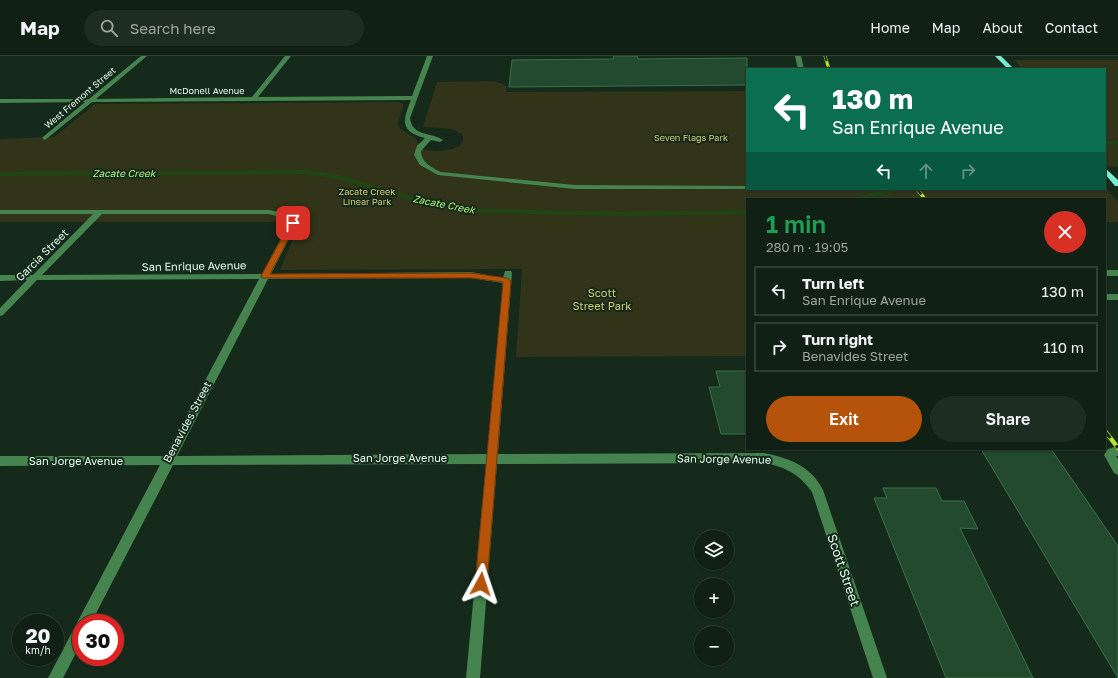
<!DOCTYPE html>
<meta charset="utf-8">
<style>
body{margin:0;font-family:"Golos Text",sans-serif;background:#1e2d22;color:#f1f3f6;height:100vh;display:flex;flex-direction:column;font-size:15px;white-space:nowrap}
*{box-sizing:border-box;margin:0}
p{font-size:13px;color:#9ca3a0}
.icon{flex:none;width:22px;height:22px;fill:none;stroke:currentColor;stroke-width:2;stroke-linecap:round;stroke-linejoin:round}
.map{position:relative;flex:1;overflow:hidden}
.side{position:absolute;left:746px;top:142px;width:360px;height:252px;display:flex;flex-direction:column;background:#102014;border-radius:0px;box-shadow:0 1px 3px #0004,0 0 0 1px #303e34}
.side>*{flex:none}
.guide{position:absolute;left:746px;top:12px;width:360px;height:122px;border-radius:0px;box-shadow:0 1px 3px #0004,0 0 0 1px #303e34;background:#0b6e4f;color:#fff;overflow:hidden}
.tools{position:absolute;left:694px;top:474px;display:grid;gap:8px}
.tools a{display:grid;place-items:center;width:40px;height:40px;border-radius:50%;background:#102014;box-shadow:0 1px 3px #0004,0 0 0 1px #303e34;font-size:20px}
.speed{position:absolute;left:12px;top:558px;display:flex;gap:8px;font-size:20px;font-weight:700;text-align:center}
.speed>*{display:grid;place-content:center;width:52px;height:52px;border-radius:50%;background:#102014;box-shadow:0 1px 3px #0004,0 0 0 1px #303e34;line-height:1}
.speed small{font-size:10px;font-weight:400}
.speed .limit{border:6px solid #d22;background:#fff;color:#111}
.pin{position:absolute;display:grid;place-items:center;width:34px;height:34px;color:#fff;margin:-17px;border-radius:8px;box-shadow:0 2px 6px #0006}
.me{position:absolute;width:44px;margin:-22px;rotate:5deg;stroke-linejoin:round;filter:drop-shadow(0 0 3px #0008)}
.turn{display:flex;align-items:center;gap:14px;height:84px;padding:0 20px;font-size:18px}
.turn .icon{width:52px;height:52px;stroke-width:2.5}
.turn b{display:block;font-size:28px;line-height:34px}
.lanes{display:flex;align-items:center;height:38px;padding:0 20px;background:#0003;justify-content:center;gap:20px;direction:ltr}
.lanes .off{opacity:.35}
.round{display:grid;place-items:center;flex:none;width:42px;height:42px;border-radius:21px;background:#1e2d22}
.head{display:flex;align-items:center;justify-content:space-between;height:68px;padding:0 20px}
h1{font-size:24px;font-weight:600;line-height:30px;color:#1e9e55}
.primary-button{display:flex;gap:8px;margin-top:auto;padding:8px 20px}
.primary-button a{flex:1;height:46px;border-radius:24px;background:#b45309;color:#fff;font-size:16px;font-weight:600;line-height:46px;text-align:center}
.primary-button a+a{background:#1e2d22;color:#f1f3f6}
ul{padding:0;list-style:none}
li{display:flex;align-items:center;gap:12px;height:50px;margin:0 8px 6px;padding:0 12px;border:2px solid #303e34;border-radius:0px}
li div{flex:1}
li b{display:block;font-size:15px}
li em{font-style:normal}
header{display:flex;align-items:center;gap:24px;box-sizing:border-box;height:56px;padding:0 20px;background:#102014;border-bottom:1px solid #303e34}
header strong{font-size:19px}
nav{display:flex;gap:22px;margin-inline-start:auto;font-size:14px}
.search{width:280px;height:36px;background:#1e2d22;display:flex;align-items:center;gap:10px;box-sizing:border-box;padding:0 14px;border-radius:22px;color:#9ca3a0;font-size:15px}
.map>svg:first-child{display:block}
.green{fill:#313418}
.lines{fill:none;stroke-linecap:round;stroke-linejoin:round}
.stream-far1{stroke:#1f4612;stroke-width:3.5}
.stream{stroke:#1f4612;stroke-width:4}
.building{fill:#23492f;stroke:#37734a}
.minor{fill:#45844f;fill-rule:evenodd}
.major{fill:#75efd0;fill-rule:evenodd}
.rail-far2-casing{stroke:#bbe623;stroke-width:3}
.rail-far1-casing{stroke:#bbe623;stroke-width:3.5}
.rail-casing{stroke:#bbe623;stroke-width:4.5}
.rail-far2{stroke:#152a1b;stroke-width:2;stroke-dasharray:5.5;stroke-linecap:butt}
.rail-far1{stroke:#152a1b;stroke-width:2.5;stroke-dasharray:7;stroke-linecap:butt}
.rail{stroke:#152a1b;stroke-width:3;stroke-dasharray:9;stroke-linecap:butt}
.route{fill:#b45309;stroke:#753606}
.labels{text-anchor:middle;stroke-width:4;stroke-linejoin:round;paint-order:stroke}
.far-street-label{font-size:9px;fill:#e1fce8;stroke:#152a1b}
.far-park-label{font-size:9px;fill:#d5c874;stroke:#152a1b}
.far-water-label{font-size:10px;font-style:italic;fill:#acf07b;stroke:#152a1b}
.street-label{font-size:11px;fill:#e1fce8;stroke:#152a1b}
.park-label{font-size:11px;fill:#d5c874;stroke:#152a1b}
.near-street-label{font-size:13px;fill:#e1fce8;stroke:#152a1b}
</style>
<header>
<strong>Map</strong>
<div class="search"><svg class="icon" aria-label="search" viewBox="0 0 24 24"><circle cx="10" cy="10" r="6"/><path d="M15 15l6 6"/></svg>Search here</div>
<nav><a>Home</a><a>Map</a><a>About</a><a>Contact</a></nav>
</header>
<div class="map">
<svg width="1118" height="622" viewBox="0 0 1118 622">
<rect width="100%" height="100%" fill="#152a1b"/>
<path class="green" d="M1014 4H1118V111L1105 110V13H1023Z
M494 25 507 30 506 36 747 35V133H1105V131L1118 146V166H1105V143H747V300L516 301 522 213 280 214 300 166H0V83L54 81 95 48 398 46 404 48 398 67 399 72 415 82 422 93C432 96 470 97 462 78L452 73 423 71 437 26Z"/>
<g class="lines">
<path class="stream-far1" d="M1105 87 1118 86"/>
<path class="stream" d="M0 118 305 116 334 120 425 146 483 155 626 158 747 156
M856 143 896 133"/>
</g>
<path class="building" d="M613 0H637L638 3 747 2V29L509 31 512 4 614 3Z
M716 315H747V378H721L709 331H720Z
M981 393H1051L1118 490V622Z
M883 432H936L942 445H964L978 473 960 472 1033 622H946L874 442H887Z"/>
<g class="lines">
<path class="minor" d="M141 0H147L96 43 252 41 285 0H291L258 41 412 40 427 0H433L410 62C412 81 432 76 443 84L440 86 431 84 421 95C421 106 432 112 441 116L575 129 747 130V133H750H575L438 119 420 109 414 99 417 90 425 82C399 75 403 64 411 44L92 46 45 84 42 82 43 81 85 46 0 47V43H89Z
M795 0H801L804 13H798Z
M0 154H269L293 159 297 167 271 218 471 216 503 222 505 215H511L512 217 498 398 764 397C789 402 811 410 823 434L887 622H873L812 436C799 418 786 411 764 407L497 408 480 622H466L486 408 173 409 91 567H81V587L63 622H48L160 409 0 410V400H165L259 223 37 224 3 259 0 260V252L27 224 0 225V219H33L93 158H0ZM102 158H269L287 163 289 167 262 218 42 219ZM471 222 503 227 487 398 177 400 268 223Z
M1105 214H1118V220H1105Z
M1105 238H1118V244H1105Z
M1118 390V400H1116L1118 403V419L1114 417 1104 399 1108 393Z"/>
<path class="major" d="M995 0H1001L1014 13H1008Z
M1105 112 1118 124V130H1115L1105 118Z"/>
<g class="rail-far2-casing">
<path id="rail-far2" d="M825 0 829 13"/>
</g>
<g class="rail-far1-casing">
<path id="rail-far1" d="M917 133 925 143"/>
</g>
<g class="rail-casing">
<path id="rail" d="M1105 375 1118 392"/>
</g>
<use href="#rail-far2" class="rail-far2"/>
<use href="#rail-far1" class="rail-far1"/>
<use href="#rail" class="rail"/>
</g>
<path class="route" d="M291 165 297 167 270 218 471 217 507 222 511 225 487 528 486 532 481 533 477 532 475 528 503 226 471 222H262L261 220Z"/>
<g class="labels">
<g class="far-street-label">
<text x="207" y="38">McDonell Avenue</text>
<text transform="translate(80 42) rotate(-40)" y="3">West Fremont Street</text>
</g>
<g class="far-park-label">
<text x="691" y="85">Seven Flags Park</text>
<text x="367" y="139">Zacate Creek<tspan x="367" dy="10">Linear Park</tspan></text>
</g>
<g class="far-water-label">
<text x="124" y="121">Zacate Creek</text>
<text transform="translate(444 148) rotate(11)" y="4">Zacate Creek</text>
</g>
<g class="street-label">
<text transform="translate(42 199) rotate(-45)" y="4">Garcia Street</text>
<text transform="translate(194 210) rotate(-1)" y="4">San Enrique Avenue</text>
<text transform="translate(187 366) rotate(-62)" y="4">Benavides Street</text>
<text x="400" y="406">San Jorge Avenue</text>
<text transform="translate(724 403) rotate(1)" y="4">San Jorge Avenue</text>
<text x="76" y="409">San Jorge Avenue</text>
</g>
<g class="park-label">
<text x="602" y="241">Scott<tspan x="602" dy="13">Street Park</tspan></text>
</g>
<g class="near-street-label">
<text transform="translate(844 514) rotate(71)" y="5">Scott Street</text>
</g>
</g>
</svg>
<div class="tools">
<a><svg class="icon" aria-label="layers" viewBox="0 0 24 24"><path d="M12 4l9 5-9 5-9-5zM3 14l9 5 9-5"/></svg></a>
<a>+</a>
<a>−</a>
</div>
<div class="speed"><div>20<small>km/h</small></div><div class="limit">30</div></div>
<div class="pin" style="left:293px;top:167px;background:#d93025"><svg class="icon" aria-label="arrive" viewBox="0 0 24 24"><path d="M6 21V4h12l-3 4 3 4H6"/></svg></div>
<svg class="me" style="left:481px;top:528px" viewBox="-20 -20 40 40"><path d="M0-17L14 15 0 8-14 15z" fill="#b45309" stroke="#fff" stroke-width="4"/></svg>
<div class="guide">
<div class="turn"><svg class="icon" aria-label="left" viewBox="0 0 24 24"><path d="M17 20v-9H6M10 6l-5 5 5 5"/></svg><div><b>130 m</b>San Enrique Avenue</div></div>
<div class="lanes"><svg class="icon" aria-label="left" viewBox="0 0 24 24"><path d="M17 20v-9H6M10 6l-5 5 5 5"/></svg><svg class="icon off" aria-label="ahead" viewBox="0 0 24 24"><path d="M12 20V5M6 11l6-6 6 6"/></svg><svg class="icon off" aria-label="right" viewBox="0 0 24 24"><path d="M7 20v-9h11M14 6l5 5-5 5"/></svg></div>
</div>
<section class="side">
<div class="head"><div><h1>1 min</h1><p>280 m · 19:05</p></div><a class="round" style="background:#d93025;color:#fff"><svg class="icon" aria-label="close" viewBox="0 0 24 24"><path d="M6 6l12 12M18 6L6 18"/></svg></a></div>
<ul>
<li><svg class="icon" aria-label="left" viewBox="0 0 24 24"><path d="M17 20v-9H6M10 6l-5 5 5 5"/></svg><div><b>Turn left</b><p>San Enrique Avenue</p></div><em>130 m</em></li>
<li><svg class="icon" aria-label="right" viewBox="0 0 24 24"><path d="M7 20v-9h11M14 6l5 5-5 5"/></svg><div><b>Turn right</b><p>Benavides Street</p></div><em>110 m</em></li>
</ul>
<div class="primary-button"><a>Exit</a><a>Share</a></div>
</section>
</div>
